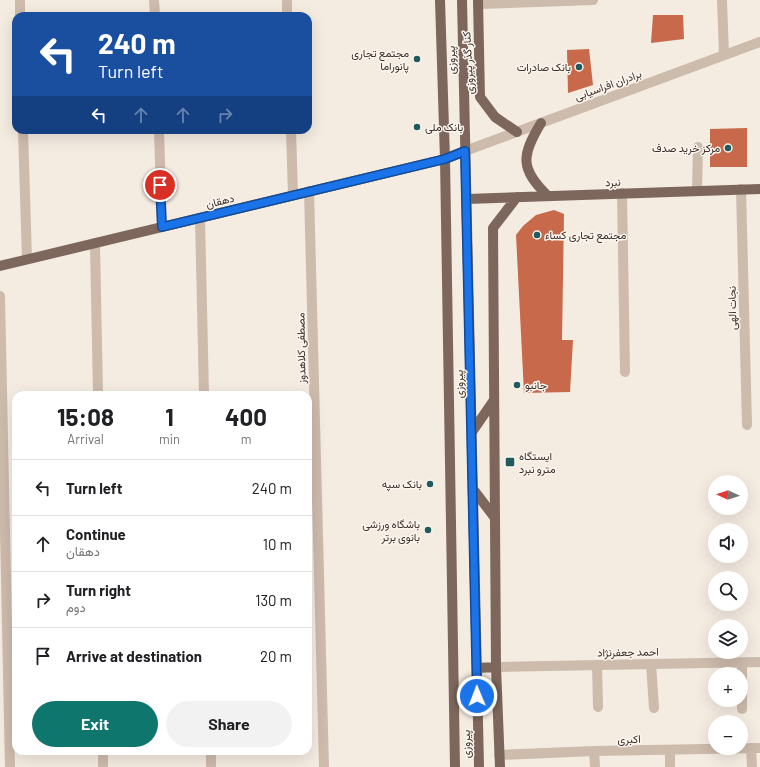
<!DOCTYPE html>
<meta charset="utf-8">
<style>
body{margin:0;font-family:Barlow,Vazirmatn,sans-serif;background:#f2f2f2;color:#202124;height:100vh;display:flex;flex-direction:column;font-size:15px;white-space:nowrap}
*{box-sizing:border-box;margin:0}
p{font-size:13px;color:#757577}
.icon{flex:none;width:22px;height:22px;fill:none;stroke:currentColor;stroke-width:2;stroke-linecap:round;stroke-linejoin:round}
.map{position:relative;flex:1;overflow:hidden}
.details{position:absolute;left:12px;top:391px;width:300px;height:364px;display:flex;flex-direction:column;background:#fff;border-radius:12px;box-shadow:0 4px 16px #0002}
.details>*{flex:none}
.guide{position:absolute;left:12px;top:12px;width:300px;height:122px;border-radius:12px;box-shadow:0 4px 16px #0002;background:#1a4fa0;color:#fff;overflow:hidden}
.needle{width:26px;rotate:274deg}
.controls{position:absolute;left:708px;top:475px;display:grid;gap:8px}
.controls a{display:grid;place-items:center;width:40px;height:40px;border-radius:50%;background:#fff;box-shadow:0 4px 16px #0002;font-size:20px}
.pin{position:absolute;display:grid;place-items:center;width:34px;height:34px;color:#fff;margin:-17px;border:2px solid #fff;border-radius:50%;box-shadow:0 1px 4px #0007}
.me{position:absolute;width:44px;margin:-22px;rotate:359deg;stroke-linejoin:round;filter:drop-shadow(0 0 3px #0008)}
.turn{display:flex;align-items:center;gap:14px;height:84px;padding:0 20px;font-size:18px}
.turn .icon{width:52px;height:52px;stroke-width:2.5}
.turn b{display:block;font-size:28px;line-height:34px}
.lanes{display:flex;align-items:center;height:38px;padding:0 20px;background:#0003;justify-content:center;gap:20px;direction:ltr}
.lanes .off{opacity:.35}
.eta{display:flex;justify-content:space-evenly;align-items:center;height:68px;text-align:center}
.eta b{font-size:24px;font-weight:700;line-height:28px}
.primary-button{display:flex;gap:8px;margin-top:auto;padding:8px 20px}
.primary-button a{flex:1;height:46px;border-radius:24px;background:#0f766e;color:#fff;font-size:16px;font-weight:700;line-height:46px;text-align:center}
.primary-button a+a{background:#f2f2f2;color:#202124}
ul{padding:0;list-style:none}
li{display:flex;align-items:center;gap:12px;height:56px;padding:0 20px;border-top:1px solid #e0e0e0}
li div{flex:1}
li b{display:block;font-size:15px}
li em{font-style:normal}
.map>svg:first-child{display:block}
.building{fill:#c8694b}
.lines{fill:none;stroke-linecap:round;stroke-linejoin:round}
.minor{stroke:#cdbbac;stroke-width:10}
.major{stroke:#7d675c;stroke-width:10}
.route-casing{stroke:#114b97;stroke-width:10}
.route{stroke:#1a73e8;stroke-width:7}
.poi-dot{fill:#1f5a5e;stroke:#fbf5ee;stroke-width:1.5}
.labels{text-anchor:middle;stroke-width:3;stroke-linejoin:round;paint-order:stroke}
.poi-label{font-size:11px;fill:#3b302b;stroke:#fbf5ee;text-anchor:end}
.street-label{font-size:11px;fill:#3b302b;stroke:#fbf5ee}
</style>
<div class="map">
<svg width="760" height="767" viewBox="0 0 760 767">
<rect width="100%" height="100%" fill="#f4ebe1"/>
<path class="building" d="M653 15H683L684 39 651 43Z
M589 49 593 85 568 93 567 50Z
M747 128V167H710V129Z
M554 210 564 214 562 340H573L570 392 524 393 516 235 523 226 536 215Z"/>
<g class="lines">
<path class="minor" d="M20 0V16
M154 0 155 16
M287 0V16
M722 0 724 55
M478 4 593 0
M23 130 27 259
M159 130 162 227
M291 130 293 195
M465 151 760 42
M741 189 747 425
M309 191 324 767
M697 191 698 147
M622 193 625 372
M200 218 204 395
M95 243 98 395
M0 296 10 767
M742 663V709
M651 664 654 708
M597 665 598 707
M496 667 760 662
M751 748 752 767
M670 750V767
M103 751V767
M211 751V767
M594 751 595 767
M499 755 594 751 760 748"/>
<path class="major" d="M440 0 445 159 455 767
M462 0 479 767
M478 0 480 97 495 117 517 132
M541 123C521 156 520 169 548 196
M467 199 760 189
M0 266 445 159 465 151
M472 432 494 400
M473 489 495 518
M477 668 496 667
M500 767 496 667 493 228 517 197"/>
</g>
<g class="lines">
<g class="route-casing">
<path id="route" d="M160 185 162 227 445 159 465 151 477 696"/>
</g>
<use href="#route" class="route"/>
</g>
<g class="poi-dot">
<circle cx="417" cy="59" r="4"/>
<circle cx="579" cy="67" r="4"/>
<circle cx="417" cy="127" r="4"/>
<circle cx="728" cy="148" r="4"/>
<circle cx="537" cy="235" r="4"/>
<circle cx="517" cy="385" r="4"/>
<rect x="505" y="457" width="10" height="10" rx="2"/>
<circle cx="430" cy="484" r="4"/>
<circle cx="428" cy="530" r="4"/>
</g>
<g class="labels">
<g class="poi-label">
<text x="409" y="57">مجتمع تجاری<tspan x="409" dy="13">پانوراما</tspan></text>
<text x="571" y="71">بانک صادرات</text>
<text x="425" y="131" text-anchor="start">بانک ملی</text>
<text x="720" y="152">مرکز خرید صدف</text>
<text x="545" y="239" text-anchor="start">مجتمع تجاری کساء</text>
<text x="525" y="389" text-anchor="start">جانبو</text>
<text x="519" y="460" text-anchor="start">ایستگاه<tspan x="519" dy="13">مترو نبرد</tspan></text>
<text x="422" y="488">بانک سپه</text>
<text x="420" y="528">باشگاه ورزشی<tspan x="420" dy="13">بانوی برتر</tspan></text>
</g>
<g class="street-label">
<text transform="translate(451 60) rotate(-91)" y="4">پیروزی</text>
<text transform="translate(468 63) rotate(-93)" y="4">کنار گذر پیروزی</text>
<text transform="translate(608 85) rotate(-20)" y="4">برادران افراسیابی</text>
<text transform="translate(613 182) rotate(-2)" y="4">نبرد</text>
<text transform="translate(220 201) rotate(-14)" y="4">دهقان</text>
<text transform="translate(732 308) rotate(-91)" y="4">نجات الهی</text>
<text transform="translate(301 348) rotate(-91)" y="4">مصطفی کلاهدوز</text>
<text transform="translate(459 384) rotate(-91)" y="4">پیروزی</text>
<text transform="translate(628 652) rotate(-1)" y="4">احمد جعفرنژاد</text>
<text transform="translate(629 739) rotate(-1)" y="4">اکبری</text>
<text transform="translate(466 744) rotate(-91)" y="4">پیروزی</text>
</g>
</g>
</svg>
<div class="controls">
<a><svg class="needle" viewBox="-14 -14 28 28"><path d="M0-13l5 13h-10z" fill="#e53935"/><path d="M0 13l5-13h-10z" fill="#757577"/></svg></a>
<a><svg class="icon" aria-label="sound" viewBox="0 0 24 24"><path d="M4 9h4l5-4v14l-5-4H4zM17 9q2 3 0 6"/></svg></a>
<a><svg class="icon" aria-label="search" viewBox="0 0 24 24"><circle cx="10" cy="10" r="6"/><path d="M15 15l6 6"/></svg></a>
<a><svg class="icon" aria-label="layers" viewBox="0 0 24 24"><path d="M12 4l9 5-9 5-9-5zM3 14l9 5 9-5"/></svg></a>
<a>+</a>
<a>−</a>
</div>
<div class="pin" style="left:160px;top:185px;background:#d93025"><svg class="icon" aria-label="arrive" viewBox="0 0 24 24"><path d="M6 21V4h12l-3 4 3 4H6"/></svg></div>
<svg class="me" style="left:477px;top:696px" viewBox="-20 -20 40 40"><circle r="17" fill="#1a73e8" stroke="#fff" stroke-width="3"/><path d="M0-11L8 9 0 5-8 9z" fill="#fff"/></svg>
<div class="guide">
<div class="turn"><svg class="icon" aria-label="left" viewBox="0 0 24 24"><path d="M17 20v-9H6M10 6l-5 5 5 5"/></svg><div><b>240 m</b>Turn left</div></div>
<div class="lanes"><svg class="icon" aria-label="left" viewBox="0 0 24 24"><path d="M17 20v-9H6M10 6l-5 5 5 5"/></svg><svg class="icon off" aria-label="ahead" viewBox="0 0 24 24"><path d="M12 20V5M6 11l6-6 6 6"/></svg><svg class="icon off" aria-label="ahead" viewBox="0 0 24 24"><path d="M12 20V5M6 11l6-6 6 6"/></svg><svg class="icon off" aria-label="right" viewBox="0 0 24 24"><path d="M7 20v-9h11M14 6l5 5-5 5"/></svg></div>
</div>
<section class="details">
<div class="eta">
<div><b>15:08</b><p>Arrival</p></div>
<div><b>1</b><p>min</p></div>
<div><b>400</b><p>m</p></div>
</div>
<ul>
<li><svg class="icon" aria-label="left" viewBox="0 0 24 24"><path d="M17 20v-9H6M10 6l-5 5 5 5"/></svg><div><b>Turn left</b></div><em>240 m</em></li>
<li><svg class="icon" aria-label="ahead" viewBox="0 0 24 24"><path d="M12 20V5M6 11l6-6 6 6"/></svg><div><b>Continue</b><p>دهقان</p></div><em>10 m</em></li>
<li><svg class="icon" aria-label="right" viewBox="0 0 24 24"><path d="M7 20v-9h11M14 6l5 5-5 5"/></svg><div><b>Turn right</b><p>دوم</p></div><em>130 m</em></li>
<li><svg class="icon" aria-label="arrive" viewBox="0 0 24 24"><path d="M6 21V4h12l-3 4 3 4H6"/></svg><div><b>Arrive at destination</b></div><em>20 m</em></li>
</ul>
<div class="primary-button"><a>Exit</a><a>Share</a></div>
</section>
</div>
